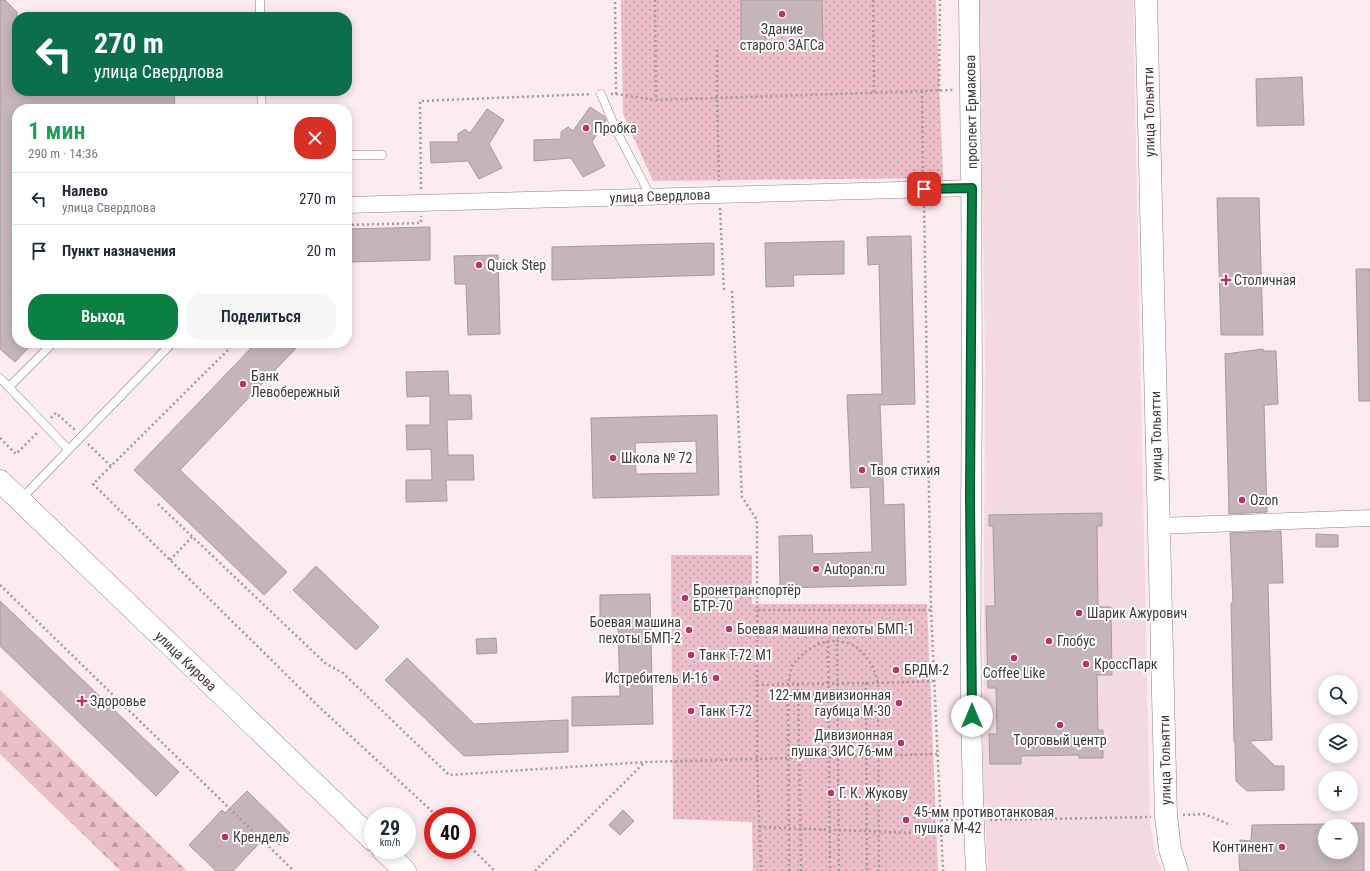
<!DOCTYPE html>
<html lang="ru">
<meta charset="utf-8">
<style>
body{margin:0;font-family:"Roboto Condensed",sans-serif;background:#f6f6f7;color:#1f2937;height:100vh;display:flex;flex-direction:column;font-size:15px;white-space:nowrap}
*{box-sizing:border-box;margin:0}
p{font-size:13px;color:#747a83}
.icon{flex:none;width:22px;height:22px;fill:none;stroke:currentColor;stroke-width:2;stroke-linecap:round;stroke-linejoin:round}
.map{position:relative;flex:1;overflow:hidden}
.side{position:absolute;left:12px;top:104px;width:340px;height:244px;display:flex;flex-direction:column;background:#fff;border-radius:16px;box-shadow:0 2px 10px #0003}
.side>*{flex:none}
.top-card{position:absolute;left:12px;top:12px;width:340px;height:84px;border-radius:16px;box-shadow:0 2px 10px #0003;background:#0b6e4f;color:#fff;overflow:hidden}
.tools{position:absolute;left:1318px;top:675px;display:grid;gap:8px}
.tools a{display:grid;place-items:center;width:40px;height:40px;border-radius:50%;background:#fff;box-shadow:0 2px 10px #0003;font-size:20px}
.speed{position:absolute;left:364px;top:807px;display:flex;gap:8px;font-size:20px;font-weight:700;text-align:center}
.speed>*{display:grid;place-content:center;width:52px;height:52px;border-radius:50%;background:#fff;box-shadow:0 2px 10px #0003;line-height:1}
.speed small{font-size:10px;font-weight:400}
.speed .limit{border:6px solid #d22;background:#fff;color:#111}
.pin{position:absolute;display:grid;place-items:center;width:34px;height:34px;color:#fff;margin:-17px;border-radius:8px;box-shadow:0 2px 6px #0006}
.me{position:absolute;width:44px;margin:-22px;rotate:0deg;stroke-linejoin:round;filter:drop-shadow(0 0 3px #0008)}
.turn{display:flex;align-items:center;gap:14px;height:84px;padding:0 16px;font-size:18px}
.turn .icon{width:52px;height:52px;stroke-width:2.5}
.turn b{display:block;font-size:28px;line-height:34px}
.round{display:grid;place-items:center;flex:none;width:42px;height:42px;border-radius:16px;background:#f6f6f7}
.headline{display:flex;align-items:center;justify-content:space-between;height:68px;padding:0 16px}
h1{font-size:24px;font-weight:600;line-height:30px;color:#1e9e55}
.action{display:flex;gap:8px;margin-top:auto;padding:8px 16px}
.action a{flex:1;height:46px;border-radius:16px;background:#0b8043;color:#fff;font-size:16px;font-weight:600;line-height:46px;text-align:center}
.action a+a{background:#f6f6f7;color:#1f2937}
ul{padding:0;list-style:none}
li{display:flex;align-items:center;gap:12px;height:52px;padding:0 16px;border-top:1px solid #e0e1e3}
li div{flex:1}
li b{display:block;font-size:15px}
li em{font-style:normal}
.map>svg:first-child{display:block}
.built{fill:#f3dae0}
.grass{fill:url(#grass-dots)}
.forest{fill:url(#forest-firs)}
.building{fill:#c5b5b9;stroke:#a8999d;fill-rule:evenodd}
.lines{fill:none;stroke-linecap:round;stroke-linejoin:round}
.service-casing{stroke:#908185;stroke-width:9}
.minor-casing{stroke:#908185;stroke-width:17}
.tertiary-casing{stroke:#908185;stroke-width:21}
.secondary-casing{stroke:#908185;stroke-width:23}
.primary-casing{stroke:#908185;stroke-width:23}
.path{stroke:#a4989b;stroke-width:2.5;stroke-dasharray:2 3;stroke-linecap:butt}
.service{stroke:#fff;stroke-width:8}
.minor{stroke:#fff;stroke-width:16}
.tertiary{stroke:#fff;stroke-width:20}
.secondary{stroke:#fff;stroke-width:22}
.primary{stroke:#fff;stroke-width:22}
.route-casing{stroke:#07532c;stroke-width:10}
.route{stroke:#0b8043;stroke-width:7}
.poi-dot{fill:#bc3168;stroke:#fff;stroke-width:1.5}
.labels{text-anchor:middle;stroke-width:4;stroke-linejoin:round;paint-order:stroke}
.poi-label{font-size:14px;fill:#40393b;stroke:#fff;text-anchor:start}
.street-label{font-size:14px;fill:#40393b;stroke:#fff}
</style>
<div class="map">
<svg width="1370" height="871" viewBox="0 0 1370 871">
<defs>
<pattern id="grass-dots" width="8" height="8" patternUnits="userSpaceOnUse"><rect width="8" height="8" fill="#ebbec9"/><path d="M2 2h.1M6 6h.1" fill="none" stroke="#c09ba4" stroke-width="1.8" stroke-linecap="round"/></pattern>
<pattern id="forest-firs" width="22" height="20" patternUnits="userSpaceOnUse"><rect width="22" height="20" fill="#ebbec9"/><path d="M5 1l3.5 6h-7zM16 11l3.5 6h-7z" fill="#c09ba4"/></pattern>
</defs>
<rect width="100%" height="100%" fill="#fcebef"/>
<path class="built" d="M979 0H1133L1150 824 1156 856 1162 871H988L983 779 985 360Z"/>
<path class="grass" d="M621 0H936L943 178 653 181 623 114Z
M671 555H752V604H927L938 871H753L752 822 673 819Z"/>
<path class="forest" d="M0 690 187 871H121L0 754Z"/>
<path class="building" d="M0 0H5L17 12V91H174L175 109H17V343H33L15 362 0 349Z
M741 0H822L823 49H802L801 27 765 28V44H741Z
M1302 77 1304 125 1257 126 1256 79Z
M590 107 604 116 606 120 592 142 605 166 583 177 571 158 534 161V140L561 139V132L568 127 573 131Z
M487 109 504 120 489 144 502 168 479 179 468 161 431 163 430 142H458V134L465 129 470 133Z
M1217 198H1259L1263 335H1221Z
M430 227V260L347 262V229Z
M911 236 915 404 880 405 884 505 904 504 906 585 780 588 779 536 812 535 813 554 872 552 870 487 851 488 847 395 882 394 879 264 868 265 867 237Z
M844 241V274L793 275 794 286 766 287 765 243Z
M714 243V275L552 280V247Z
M498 255 500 334 468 335 466 284H455L454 256Z
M1356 269H1370V401H1359Z
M256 343H301L180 470 287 572 264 595 134 470Z
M1263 349V351H1276L1278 404 1264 405 1267 512 1229 514 1225 354Z
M448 371 449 395H471L472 419 447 420 448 455H473L474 480H446L447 501 406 502V480H432L431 449 407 450 406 425H430V396L407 397 406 372Z
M717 415 719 495 593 498 591 418ZM696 441 697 473 636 474 635 443Z
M1102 513V526H1097L1098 607H1111L1112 675H1097L1098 730H1103V758H1079V755L1021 756V764H990L989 734H997L996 688H988L986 606H995L993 526H989V515Z
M1281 531 1283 583H1268L1272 740 1249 741 1275 766H1284V790L1247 791 1236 781 1235 742H1234L1231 603H1233L1230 533Z
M1316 534 1338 535V547H1316Z
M316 566 379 627 356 650 293 590Z
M650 594 653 724 572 726V697L620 696 618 628H600V595Z
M0 601 179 772 156 796 0 646Z
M496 638 497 653 477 654 476 639Z
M407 658 474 724 568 720V752L464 756 385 680Z
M247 791 290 833 279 845 268 834 233 871H216L189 845 222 810 225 813Z
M623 810 634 821 620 835 609 825Z
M1351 823H1364V871H1240L1239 861 1240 840 1251 841 1252 825 1325 824V852H1351Z"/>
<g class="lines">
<g class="service-casing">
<path id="service" d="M260 0V17
M261 91 262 109
M601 94 617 132 651 197
M347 155H382
M0 378 68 449
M9 387 53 343
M20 500 172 343"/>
</g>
<g class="minor-casing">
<path id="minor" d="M347 205 972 188
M1158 526 1370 518"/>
</g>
<g class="tertiary-casing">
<path id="tertiary" d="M969 0C971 128 972 257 972 385 971 547 968 709 976 871"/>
</g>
<g class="secondary-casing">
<path id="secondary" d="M1146 0 1166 816 1170 849 1177 871"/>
</g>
<g class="primary-casing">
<path id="primary" d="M0 481 373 840
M383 850 405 871"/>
</g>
<path class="path" d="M655 0 656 100
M873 0 874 93
M717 50V98L719 181
M922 91 923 176
M939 91 940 0
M611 94H616L615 0
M616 94 656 100 954 90
M421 189 420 101 592 94
M720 208 724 290
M347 225 421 223V216
M732 291 742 497 757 520V610H931L924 203
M235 343 93 484 315 703 437 816
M51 418 56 413 75 430
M0 438 16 454 38 432
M88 444 111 466
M158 504 325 663 343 673 449 775 646 762 938 754
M170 560 192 537
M0 585 294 871
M757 610V759L761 871
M931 610 943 871
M828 641 830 871
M866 683 867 871
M798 684 801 871
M757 685C816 683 875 684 934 681
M1183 815 1204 814 1231 825
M941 820H959
M990 820 1151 817
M759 827 941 834
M467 844 495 871
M535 871 645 762
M789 871 788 684 792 665 805 652 816 645 828 641H837
M839 871 837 641C842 642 849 643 853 645 867 654 875 668 878 684L879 871"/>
<use href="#service" class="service"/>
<use href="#minor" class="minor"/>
<use href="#tertiary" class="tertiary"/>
<use href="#secondary" class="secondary"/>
<use href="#primary" class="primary"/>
</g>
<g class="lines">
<g class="route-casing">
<path id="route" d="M924 189 972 188 970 498 972 716"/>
</g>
<use href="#route" class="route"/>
</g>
<g class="poi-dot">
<circle cx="782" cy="14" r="4"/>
<circle cx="586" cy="128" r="4"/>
<circle cx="479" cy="265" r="4"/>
<path d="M1224 274h4v4h4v4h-4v4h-4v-4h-4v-4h4z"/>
<circle cx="243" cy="384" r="4"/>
<circle cx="613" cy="458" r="4"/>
<circle cx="862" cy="470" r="4"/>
<circle cx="1242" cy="500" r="4"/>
<circle cx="816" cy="569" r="4"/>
<circle cx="685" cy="598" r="4"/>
<circle cx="1079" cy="613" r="4"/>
<circle cx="729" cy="629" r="4"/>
<circle cx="689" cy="630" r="4"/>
<circle cx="1049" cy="641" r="4"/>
<circle cx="691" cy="655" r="4"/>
<circle cx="1014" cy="658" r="4"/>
<circle cx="1086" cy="664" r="4"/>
<circle cx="896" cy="670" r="4"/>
<circle cx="716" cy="678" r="4"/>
<path d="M80 695h4v4h4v4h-4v4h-4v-4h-4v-4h4z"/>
<circle cx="899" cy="703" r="4"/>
<circle cx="691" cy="711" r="4"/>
<circle cx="1060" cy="725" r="4"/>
<circle cx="901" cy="743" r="4"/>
<circle cx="831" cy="793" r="4"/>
<circle cx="906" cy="820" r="4"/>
<circle cx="225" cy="837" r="4"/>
<circle cx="1282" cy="847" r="4"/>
</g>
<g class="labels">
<g class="poi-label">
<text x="782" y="34" text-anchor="middle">Здание<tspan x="782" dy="16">старого ЗАГСа</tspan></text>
<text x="594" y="133">Пробка</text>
<text x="487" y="270">Quick Step</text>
<text x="1234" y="285">Столичная</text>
<text x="251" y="381">Банк<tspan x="251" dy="16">Левобережный</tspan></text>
<text x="621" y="463">Школа № 72</text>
<text x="870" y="475">Твоя стихия</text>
<text x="1250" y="505">Ozon</text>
<text x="824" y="574">Autopan.ru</text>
<text x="693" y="595">Бронетранспортёр<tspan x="693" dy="16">БТР-70</tspan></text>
<text x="1087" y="618">Шарик Ажурович</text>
<text x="681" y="627" text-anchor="end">Боевая машина<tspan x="681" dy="16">пехоты БМП-2</tspan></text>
<text x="737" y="634">Боевая машина пехоты БМП-1</text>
<text x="1057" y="646">Глобус</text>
<text x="699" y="660">Танк Т-72 М1</text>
<text x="1094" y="669">КроссПарк</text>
<text x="904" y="675">БРДМ-2</text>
<text x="1014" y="678" text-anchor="middle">Coffee Like</text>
<text x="708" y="683" text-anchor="end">Истребитель И-16</text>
<text x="891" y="700" text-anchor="end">122-мм дивизионная<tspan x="891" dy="16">гаубица М-30</tspan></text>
<text x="90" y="706">Здоровье</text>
<text x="699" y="716">Танк Т-72</text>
<text x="893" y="740" text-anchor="end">Дивизионная<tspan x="893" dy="16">пушка ЗИС 76-мм</tspan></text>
<text x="1060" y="745" text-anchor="middle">Торговый центр</text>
<text x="839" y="798">Г. К. Жукову</text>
<text x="914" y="817">45-мм противотанковая<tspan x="914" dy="16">пушка М-42</tspan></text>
<text x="233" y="842">Крендель</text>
<text x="1274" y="852" text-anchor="end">Континент</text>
</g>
<g class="street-label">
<text transform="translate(971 112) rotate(-91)" y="5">проспект Ермакова</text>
<text transform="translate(1149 112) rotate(-91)" y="5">улица Тольятти</text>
<text transform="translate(660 196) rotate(-2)" y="5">улица Свердлова</text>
<text transform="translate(1156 436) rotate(-91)" y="5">улица Тольятти</text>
<text transform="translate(186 661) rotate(44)" y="5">улица Кирова</text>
<text transform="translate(1165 760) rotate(-91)" y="5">улица Тольятти</text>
</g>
</g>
</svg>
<div class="tools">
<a><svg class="icon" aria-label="search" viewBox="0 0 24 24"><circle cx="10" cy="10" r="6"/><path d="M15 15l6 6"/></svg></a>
<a><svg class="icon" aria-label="layers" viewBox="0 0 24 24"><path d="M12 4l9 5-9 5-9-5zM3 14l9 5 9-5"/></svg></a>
<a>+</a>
<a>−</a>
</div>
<div class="speed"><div>29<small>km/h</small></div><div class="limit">40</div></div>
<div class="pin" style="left:924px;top:189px;background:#d93025"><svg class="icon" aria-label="arrive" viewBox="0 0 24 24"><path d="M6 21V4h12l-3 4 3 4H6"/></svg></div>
<svg class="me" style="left:972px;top:716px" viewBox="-20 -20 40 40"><circle r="19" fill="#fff"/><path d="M0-13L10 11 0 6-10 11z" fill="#0b8043"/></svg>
<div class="top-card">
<div class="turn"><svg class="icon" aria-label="left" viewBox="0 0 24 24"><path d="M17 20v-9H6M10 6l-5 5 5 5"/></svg><div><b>270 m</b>улица Свердлова</div></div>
</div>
<section class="side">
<div class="headline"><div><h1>1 мин</h1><p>290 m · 14:36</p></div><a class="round" style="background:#d93025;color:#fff"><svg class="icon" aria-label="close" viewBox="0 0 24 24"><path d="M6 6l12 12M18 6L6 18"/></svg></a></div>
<ul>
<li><svg class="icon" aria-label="left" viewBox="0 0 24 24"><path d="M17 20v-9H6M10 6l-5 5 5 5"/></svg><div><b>Налево</b><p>улица Свердлова</p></div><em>270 m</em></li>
<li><svg class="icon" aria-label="arrive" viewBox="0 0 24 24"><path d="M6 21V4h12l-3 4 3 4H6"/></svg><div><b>Пункт назначения</b></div><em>20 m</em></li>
</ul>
<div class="action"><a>Выход</a><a>Поделиться</a></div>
</section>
</div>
